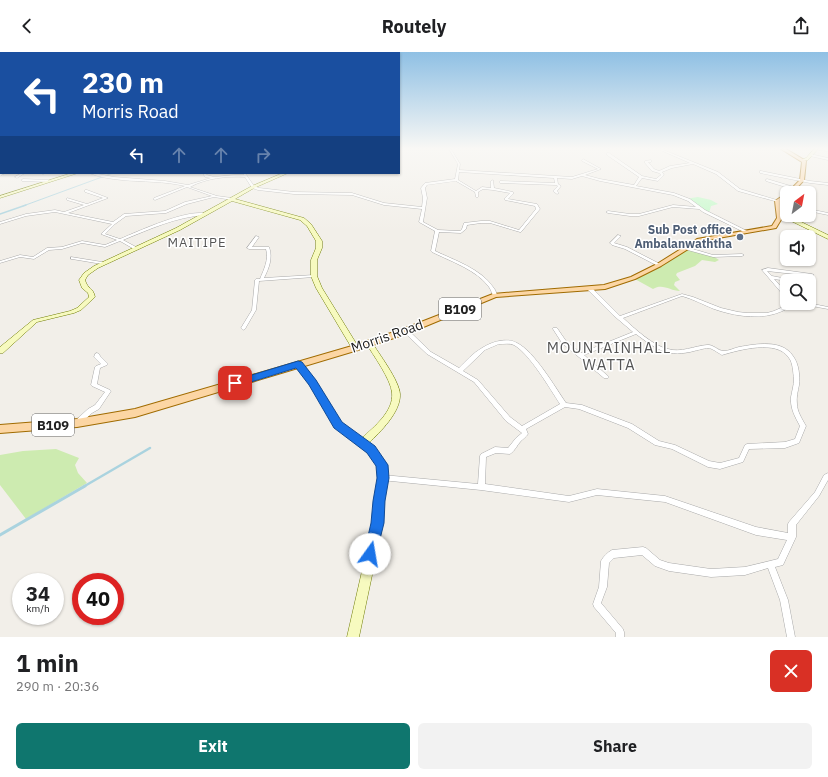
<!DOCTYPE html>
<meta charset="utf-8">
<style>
body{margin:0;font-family:"IBM Plex Sans",sans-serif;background:#f2f2f2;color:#202124;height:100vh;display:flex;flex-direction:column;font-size:15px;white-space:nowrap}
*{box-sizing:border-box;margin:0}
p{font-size:13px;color:#757577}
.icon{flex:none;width:22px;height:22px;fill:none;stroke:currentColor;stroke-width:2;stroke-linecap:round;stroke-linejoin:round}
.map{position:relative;height:585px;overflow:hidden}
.sheet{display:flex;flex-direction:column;background:#fff;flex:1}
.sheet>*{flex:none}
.hud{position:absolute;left:0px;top:0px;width:400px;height:122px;box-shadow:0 1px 3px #0004;background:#1a4fa0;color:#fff;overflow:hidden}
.needle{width:26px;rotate:32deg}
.controls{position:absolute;left:780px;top:134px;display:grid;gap:8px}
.controls a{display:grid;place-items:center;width:36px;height:36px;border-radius:6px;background:#fff;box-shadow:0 1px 3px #0004;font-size:20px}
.speed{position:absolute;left:12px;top:521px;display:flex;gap:8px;font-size:20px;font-weight:700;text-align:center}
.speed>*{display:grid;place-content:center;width:52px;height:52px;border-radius:50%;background:#fff;box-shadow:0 1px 3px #0004;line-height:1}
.speed small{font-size:10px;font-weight:400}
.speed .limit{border:6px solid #d22;background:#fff;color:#111}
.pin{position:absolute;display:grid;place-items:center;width:34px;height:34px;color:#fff;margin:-17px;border-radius:8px;box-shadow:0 2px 6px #0006}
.me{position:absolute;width:44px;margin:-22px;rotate:13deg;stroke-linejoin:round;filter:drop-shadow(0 0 3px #0008)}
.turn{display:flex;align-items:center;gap:14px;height:84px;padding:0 16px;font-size:18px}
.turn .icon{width:52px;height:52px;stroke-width:2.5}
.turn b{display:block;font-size:28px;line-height:34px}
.lanes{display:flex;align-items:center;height:38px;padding:0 16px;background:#0003;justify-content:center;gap:20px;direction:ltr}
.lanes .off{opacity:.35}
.round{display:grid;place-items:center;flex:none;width:42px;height:42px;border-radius:6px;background:#f2f2f2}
.summary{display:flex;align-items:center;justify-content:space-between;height:68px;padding:0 16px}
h1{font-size:24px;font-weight:700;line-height:30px}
.primary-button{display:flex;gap:8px;margin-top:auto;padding:8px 16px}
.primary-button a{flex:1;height:46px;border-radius:6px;background:#0f766e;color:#fff;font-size:16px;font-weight:700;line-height:46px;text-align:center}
.primary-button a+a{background:#f2f2f2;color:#202124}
header{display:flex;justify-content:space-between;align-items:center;height:52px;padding:0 16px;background:#fff;font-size:18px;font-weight:700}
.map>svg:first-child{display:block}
.grass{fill:#cdebb0}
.park{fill:#c8facc}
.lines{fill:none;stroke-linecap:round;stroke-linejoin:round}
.stream-far3{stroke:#aad3df;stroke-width:1}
.stream-far2{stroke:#aad3df;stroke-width:1.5}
.stream-far1{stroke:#aad3df;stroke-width:2.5}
.stream{stroke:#aad3df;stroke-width:3}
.street-casing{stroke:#a9a9a9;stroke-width:1}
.secondary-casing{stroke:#707d05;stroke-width:1}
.primary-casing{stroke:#a06b00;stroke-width:2}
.street{fill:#fff;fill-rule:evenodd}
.secondary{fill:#f7fabf;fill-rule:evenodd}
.primary{fill:#fcd6a4;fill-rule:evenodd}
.route{fill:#1a73e8;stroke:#114b97}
.service-dot{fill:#5c6f8a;stroke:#fff;stroke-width:1.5}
.labels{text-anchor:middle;stroke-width:3;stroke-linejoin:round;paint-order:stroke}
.far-service-label{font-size:12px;font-weight:bold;fill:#4e5e75;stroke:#fff;text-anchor:end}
.far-neighbourhood-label{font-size:13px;letter-spacing:1px;fill:#555;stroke:#fff}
.shield{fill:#fff;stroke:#646464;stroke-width:1}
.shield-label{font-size:13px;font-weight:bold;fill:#222}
.street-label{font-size:14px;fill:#222;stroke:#fff}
.neighbourhood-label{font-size:15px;letter-spacing:1px;fill:#555;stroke:#fff}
</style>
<header><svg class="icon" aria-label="back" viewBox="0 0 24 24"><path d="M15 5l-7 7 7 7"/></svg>Routely<svg class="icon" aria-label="share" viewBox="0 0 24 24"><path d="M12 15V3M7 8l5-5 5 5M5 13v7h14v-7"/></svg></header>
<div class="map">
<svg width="828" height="585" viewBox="0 0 828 585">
<rect width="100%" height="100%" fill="#f2efe9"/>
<path class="grass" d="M684 197 713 204 719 208 715 210 702 208 695 214 677 221 676 223 680 228 675 230 674 233 680 239C670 239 663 231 653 237L633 226Z
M56 397 79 406 75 413 78 421 87 431 26 467 0 433V403L23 399Z"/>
<path class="park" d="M698 145 711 148 718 152 711 154 709 161 685 147Z"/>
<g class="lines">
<path class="stream-far3" d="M23 154 113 121"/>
<path class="stream-far2" d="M0 162 26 153"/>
<path class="stream-far1" d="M83 435 150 396"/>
<path class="stream" d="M0 483 85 434"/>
<g class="street-casing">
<path id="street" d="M449 97H451L460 112 459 118 572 125 598 117 582 109V108L583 107 601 117 585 123 600 127 634 133 639 125 607 103V101H609L642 124 656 127 661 123 659 121 652 119 645 111V109L651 108V110H648L654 117 659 119 670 114 690 111 658 97H661L718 120 740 137 780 149 778 150 738 139 716 122 693 112 672 116 662 120 664 123 658 129 642 126 636 134 674 141 690 147 705 158 747 179 748 180 746 181 703 160 699 157 673 155 639 164H630L608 161 606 160 608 159 630 162H639L673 153 696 155 688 149 673 143 600 129 582 124 572 127 557 126 558 132 561 134 557 139 559 141 557 142 553 139 558 134 556 133 500 131 499 130 500 129 555 131 554 126 459 120 458 128 476 139 482 135 491 136V129L493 128 494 136 513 140V142L508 147 537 152 540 157 521 180H520L490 171H481L467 173 466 177 461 181 439 180 435 199C454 208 481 217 493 235 495 237 496 240 497 243L495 244H493C492 241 491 238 489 235 477 218 450 209 432 200L431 199 435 179 419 170 422 157 384 153 352 143 294 142 258 138 252 136 245 125C227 124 206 126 190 135L217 144 232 146V148L214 145 187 152 166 161 126 164 115 172 105 182 120 187C139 179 189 156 207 162L205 163C176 165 150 177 123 188L136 195V197H134L120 189 105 195 82 191 62 197 49 198 34 207 20 205 0 211V209L20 203 33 205 47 196 62 195 82 189 105 193 117 188 101 182 112 172 55 160 26 164 0 172V170L26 162 55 158 64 160 84 153 67 148V146L87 152 103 146 85 140V138H87L108 146 68 161 113 170 124 162 165 159 185 150 212 144 187 135 155 148 153 147 154 146 185 134C164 129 143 130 122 128 111 127 99 125 89 121H93L114 125 165 129 188 133 211 126 205 125 203 121H205L207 123 214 125 234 123H244L243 121H245L254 134 259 136 294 140 352 141 384 151 422 155 423 146 421 136 425 131 455 127 458 112ZM456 129 475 140 476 145H478V140L483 137 493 138 510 141 505 146V148L535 154 536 157 519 178 490 169H481L464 171 462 177 460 179 438 178 423 170 427 146 425 136 427 133Z
M818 97H828V99L819 98Z
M0 99H1V101H0Z
M810 102 828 106V108L810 104Z
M761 119 810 129 828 131V133L810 131 760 121V119Z
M2 121H5L0 124V122Z
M22 121H25L17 126 15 125Z
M42 121H45L43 123 42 122Z
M23 127 48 128 49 129 48 130 22 129V128Z
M767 127 794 135 795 136 792 137 766 129V128Z
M778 151 787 153V155L778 153Z
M809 157 828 161V163L809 159Z
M618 183 621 184 614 191 627 195 660 212V214H658L625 197 612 193 610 191Z
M256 184 259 185 252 195H269C273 206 269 216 264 226L314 223 316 224 314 225 259 229 256 258 245 277 243 278 241 276 252 258 255 228 256 227H260C264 217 269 208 266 197H249L247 196Z
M684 195H686L713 203 742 202 744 203 742 204 713 205 684 197Z
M71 205 102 210 104 211 102 212 72 207H71Z
M768 216 812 222 814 223 812 224 767 219 772 224 793 228 794 229H787L774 227 787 241V245H785L762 218Z
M809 231H812L814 232 812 233H809Z
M587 235H591L620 264 682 242 693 245 721 256 738 260 747 261H767L774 259 783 255 790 251H795C773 270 740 266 714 257 704 253 693 247 682 244L623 266C634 276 653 294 668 297 681 301 694 294 707 293 713 292 718 299 724 299 729 299 734 296 739 295 756 292 782 287 793 304 799 312 800 324 799 333 798 339 796 345 797 352 797 359 802 367 806 374L799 391 785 396 749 397 743 410 720 417 708 415 672 397 655 393 628 376 579 357 565 355 526 377 528 382C526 385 523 387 521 389 517 393 515 399 510 402L496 401 486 405 485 432 569 444 597 437 665 444 756 475 788 481V472L789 470 815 440 824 423 828 421V428L819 444 796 473V485L783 513 775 515 788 548 795 585H787L780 548 768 516 745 523 711 525 669 519 655 514 642 503 614 506 609 511 607 535 601 551 623 577 624 580V585H616V581L594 555 593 552 599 535 601 509C603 505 608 500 612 498L643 495 646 496 660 508 669 511 711 517 745 515 778 507 787 488 756 483 665 450 597 443 569 450 481 438 381 428 380 426 381 424 383 423 478 432 480 404 481 402 495 395 508 396 516 386 522 381 506 369 474 330 427 302 404 280V278H408L431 300 459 316C466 309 473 301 482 296 491 290 507 285 517 291 534 299 555 335 566 351L582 353 632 372 659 389 675 393 709 409 720 411 739 406 745 393 747 392 785 390 795 387 800 374C795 365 790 356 791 345 792 339 794 333 794 327 793 320 793 311 789 306 777 287 739 298 722 303 718 301 712 296 708 296 705 296 694 299 690 300 665 305 655 296 636 282L584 303 609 325 608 326H604L562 291 553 277V276H557L566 289 581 301 633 280 613 263 587 237ZM499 292C504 292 510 291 514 293 530 302 550 337 560 352L522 374 510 365 478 328 463 319 485 298Z
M799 251H808L828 255V257L801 252Z
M97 301 99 302 100 304 108 312 107 313 100 316 97 332 110 338 111 339 99 357 92 361 80 372H76L75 370 76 368 88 357 95 353 105 340 92 334 91 333 95 315 96 314 101 312 94 305 95 302Z"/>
</g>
<g class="secondary-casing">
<path id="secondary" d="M814 97H818L808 108 803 109V107L806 106Z
M72 121H78L0 146V144Z
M283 121H288L254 136 235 147 304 166 311 172 322 189V196L317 208V224L322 236 359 296 357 298H353L316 236 311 224V208L316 196V189L307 174 300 168 232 149 180 178 98 216 88 223 85 228C88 238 93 235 95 245L81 258 74 261 37 270 3 301H0V295L33 268 70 259 77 256 89 245 88 241 82 236 79 228 84 221 94 214 176 176 252 134Z
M779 163 791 165 828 183V187L787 167 779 165Z
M367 289H371C379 302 399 328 400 342 401 360 380 380 369 391L374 395 385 410 387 413 388 426 384 449 383 471 359 585H347L373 471 374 449 378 426V414L368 401 335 375 310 333 294 312 298 309 301 310 316 329 341 371 362 386C374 375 394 359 392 341 391 327 373 303 366 291Z"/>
</g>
<g class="primary-casing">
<path id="primary" d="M781 97H786L806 109 804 128 792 141H787V144L781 149 782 166 776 176 701 189 661 214 635 227 605 237 496 245 409 281 358 298 135 365 77 375 0 381V373L77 367 135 357 352 294 403 277 493 242 604 233 631 225 657 212 697 187 772 174 777 166 775 149 787 141 800 128 802 110Z"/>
</g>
<use href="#street" class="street"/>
<use href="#secondary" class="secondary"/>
<use href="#primary" class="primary"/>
</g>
<linearGradient id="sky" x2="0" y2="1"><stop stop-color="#8fc0e4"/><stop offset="0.54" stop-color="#f9f8f5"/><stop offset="1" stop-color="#f9f8f5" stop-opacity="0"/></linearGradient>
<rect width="828" height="179" fill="url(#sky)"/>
<path class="route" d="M298 309 302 310 316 328 342 370 375 394 388 413 389 426 385 449 384 471 375 507 370 509 366 507 364 502 371 471 373 449 377 426 376 414 367 401 334 376 309 333 296 316 235 335 232 334 230 331 232 329Z"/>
<circle class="service-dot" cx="740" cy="185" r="4"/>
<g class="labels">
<g class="far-service-label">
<text x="732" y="182">Sub Post office<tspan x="732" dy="14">Ambalanwaththa</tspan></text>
</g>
<g class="far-neighbourhood-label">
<text x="197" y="195">MAITIPE</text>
</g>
<g class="shield">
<rect x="439" y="246" width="42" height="22" rx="3"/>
<rect x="32" y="362" width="42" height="22" rx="3"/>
</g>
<g class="shield-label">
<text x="460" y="262">B109</text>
<text x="53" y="378">B109</text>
</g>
<g class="street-label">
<text transform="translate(387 284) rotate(-19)" y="5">Morris Road</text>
</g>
<g class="neighbourhood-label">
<text x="609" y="301">MOUNTAINHALL<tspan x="609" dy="17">WATTA</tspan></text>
</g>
</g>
</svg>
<div class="controls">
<a><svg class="needle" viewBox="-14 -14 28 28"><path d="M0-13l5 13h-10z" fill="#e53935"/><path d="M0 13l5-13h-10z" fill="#757577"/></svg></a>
<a><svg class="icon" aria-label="sound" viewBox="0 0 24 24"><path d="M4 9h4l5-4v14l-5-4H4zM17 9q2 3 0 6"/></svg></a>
<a><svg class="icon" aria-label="search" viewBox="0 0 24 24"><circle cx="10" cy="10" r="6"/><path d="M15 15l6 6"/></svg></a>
</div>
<div class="speed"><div>34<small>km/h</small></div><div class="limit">40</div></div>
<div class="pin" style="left:235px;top:331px;background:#d93025"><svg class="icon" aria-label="arrive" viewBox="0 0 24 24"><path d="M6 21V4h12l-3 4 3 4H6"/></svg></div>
<svg class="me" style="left:370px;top:502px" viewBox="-20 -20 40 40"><circle r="19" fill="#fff"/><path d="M0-13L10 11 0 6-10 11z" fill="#1a73e8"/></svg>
<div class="hud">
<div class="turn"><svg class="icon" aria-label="left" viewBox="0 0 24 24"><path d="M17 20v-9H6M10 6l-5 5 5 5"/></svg><div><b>230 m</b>Morris Road</div></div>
<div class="lanes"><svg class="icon" aria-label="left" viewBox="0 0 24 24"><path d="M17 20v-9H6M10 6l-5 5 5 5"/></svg><svg class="icon off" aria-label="ahead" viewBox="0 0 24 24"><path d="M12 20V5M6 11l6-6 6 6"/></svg><svg class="icon off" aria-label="ahead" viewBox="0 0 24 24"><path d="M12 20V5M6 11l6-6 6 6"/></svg><svg class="icon off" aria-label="right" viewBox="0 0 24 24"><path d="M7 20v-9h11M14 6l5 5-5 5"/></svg></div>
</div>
</div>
<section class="sheet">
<div class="summary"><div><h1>1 min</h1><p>290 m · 20:36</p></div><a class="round" style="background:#d93025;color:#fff"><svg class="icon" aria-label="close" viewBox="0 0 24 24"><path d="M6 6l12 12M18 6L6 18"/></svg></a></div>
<div class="primary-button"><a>Exit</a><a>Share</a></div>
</section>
